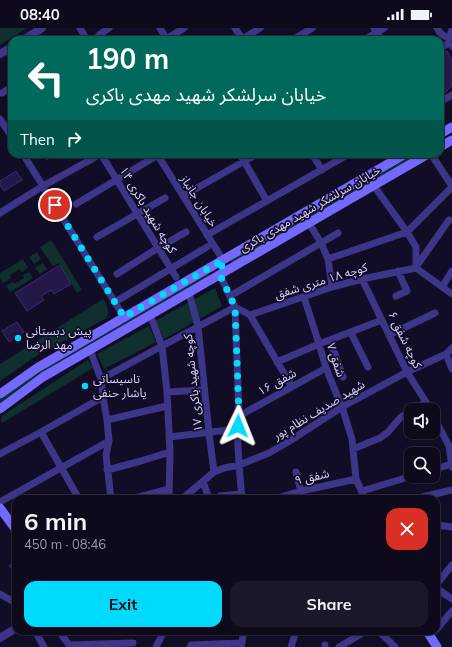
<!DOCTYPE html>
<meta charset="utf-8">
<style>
body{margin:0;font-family:Mulish,"Noto Sans Arabic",sans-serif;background:#1c1829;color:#f1f3f6;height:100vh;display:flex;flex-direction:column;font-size:15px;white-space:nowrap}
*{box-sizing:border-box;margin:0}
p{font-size:13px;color:#9b9aa3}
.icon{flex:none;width:22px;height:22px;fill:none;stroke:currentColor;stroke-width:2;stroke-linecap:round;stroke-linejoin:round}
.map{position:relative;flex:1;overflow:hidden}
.details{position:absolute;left:12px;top:467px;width:428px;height:140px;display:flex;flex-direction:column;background:#0e0a1c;border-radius:12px;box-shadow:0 1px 3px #0004,0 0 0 1px #2e2b3b}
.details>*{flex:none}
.guide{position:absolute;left:8px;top:8px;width:436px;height:122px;border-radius:12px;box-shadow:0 1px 3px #0004,0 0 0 1px #2e2b3b;background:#00695c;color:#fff;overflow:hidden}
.tools{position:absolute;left:404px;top:375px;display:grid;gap:8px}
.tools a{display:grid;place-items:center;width:36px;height:36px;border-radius:8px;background:#0e0a1c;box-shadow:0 1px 3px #0004,0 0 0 1px #2e2b3b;font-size:20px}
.pin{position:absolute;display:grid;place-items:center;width:34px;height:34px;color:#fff;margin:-17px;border:2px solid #fff;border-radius:50%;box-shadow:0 1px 4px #0007}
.me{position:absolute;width:44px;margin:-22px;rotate:2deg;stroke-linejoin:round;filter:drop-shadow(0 0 3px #0008)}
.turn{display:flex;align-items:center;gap:14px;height:84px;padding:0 12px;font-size:18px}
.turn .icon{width:52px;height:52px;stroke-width:2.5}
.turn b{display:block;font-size:28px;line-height:34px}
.then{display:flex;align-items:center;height:38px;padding:0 12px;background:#0003;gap:8px;font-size:15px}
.round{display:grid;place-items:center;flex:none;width:42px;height:42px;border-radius:12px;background:#1c1829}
.headline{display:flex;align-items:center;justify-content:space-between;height:68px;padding:0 12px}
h1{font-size:24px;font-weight:700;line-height:30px}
.primary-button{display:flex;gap:8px;margin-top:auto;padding:8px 12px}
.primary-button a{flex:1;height:46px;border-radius:12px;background:#00dafd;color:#111;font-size:16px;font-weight:700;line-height:46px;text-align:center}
.primary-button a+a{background:#1c1829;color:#f1f3f6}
.status{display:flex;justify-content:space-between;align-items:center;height:28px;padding:0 20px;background:#0e0a1c;direction:ltr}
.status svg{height:11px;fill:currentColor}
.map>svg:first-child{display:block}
.green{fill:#103030}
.building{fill:#241848;stroke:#3b2975}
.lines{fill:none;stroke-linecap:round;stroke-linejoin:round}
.minor{stroke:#3c3588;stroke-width:7}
.tertiary{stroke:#3c3588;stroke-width:8}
.secondary{stroke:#7369ff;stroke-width:9}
.route{stroke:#00dafd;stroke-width:7;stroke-dasharray:0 12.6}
.poi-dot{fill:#00dafd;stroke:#120d26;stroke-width:1.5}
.labels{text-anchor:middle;stroke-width:3.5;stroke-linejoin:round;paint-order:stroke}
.street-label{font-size:12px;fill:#d9d2ff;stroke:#120d26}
.poi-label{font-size:12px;fill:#d9d2ff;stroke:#120d26;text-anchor:start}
</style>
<div class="status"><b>08:40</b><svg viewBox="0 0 49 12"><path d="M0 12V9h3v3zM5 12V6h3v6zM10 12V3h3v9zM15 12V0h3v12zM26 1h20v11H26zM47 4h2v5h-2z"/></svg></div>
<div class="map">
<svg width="452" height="619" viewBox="0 0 452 619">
<rect width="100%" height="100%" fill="#120d26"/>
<path class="green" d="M0 0H27L0 17Z
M412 126H420L235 234H232L230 232Z
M51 212 82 262 77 265 59 235 53 238 40 219Z
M37 224 41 231 34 236 29 229Z
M23 231 28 240 22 244 20 241 10 247 11 250 3 255 0 250V245Z
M43 235 47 241 40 246 35 240Z
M29 244 33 250 10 264 6 258 13 254 15 256 24 250 23 247Z
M208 246 209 247 207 249 54 337 0 376V371L37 345Z
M215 260 222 278 164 311 155 293Z
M103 271C108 278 109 282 107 290L39 326 0 353V336Z
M149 298 156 314 104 341 97 326Z
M88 332 93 340 2 395 1 392 3 387Z"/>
<path class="building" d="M447 23 452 33V58L448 61 447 63 440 67V25Z
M16 143 22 152 4 163 0 157V153Z
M60 237 71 256 54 266 51 262 41 268 44 272 27 283 15 265Z
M17 294 24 304 9 314 2 303Z
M16 531V545L9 538Z"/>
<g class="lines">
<path class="minor" d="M80 0 87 12
M160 0 167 12
M235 0 243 12
M374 0 382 12
M437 0C440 6 443 8 449 10L452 18
M99 7 109 0
M449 10 451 5 452 1
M165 12 184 0
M241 12 260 0
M293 12 312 0
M364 12 384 0
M440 20 451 14
M2 65 12 59
M440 74 452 67
M0 91 12 109
M23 126 124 289
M101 126 176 249
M157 126 223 232
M240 126 267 173
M312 126 322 142
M431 126 452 158
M47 128 50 126
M374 158 407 204 416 219V240
M183 168 257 126
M76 176 158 127
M0 185 43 158 101 126
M309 195 321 215 328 231 332 259
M207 207 349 126
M97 209 165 170
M328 231 407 204 452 159
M416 239 449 192
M416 240 452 266
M117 246 158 220 186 204
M220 247 235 279 239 388 237 401 239 437 242 471
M362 251 407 344 426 374 430 382
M442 259 452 243
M189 265 198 298 209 405 214 444
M230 268 338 205
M396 268 407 263 398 243
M304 269 319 316 326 340 343 382 352 411 356 451 365 471
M115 274 207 219
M150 287 162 318 167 364 170 424 169 471
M250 287 292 359
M351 305 368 339
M389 307 435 285
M330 312 343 349
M90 322 101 351 103 369 107 392 109 413 106 427 111 471
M446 326 452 341
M277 334 319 316 382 292
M101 351 162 318 235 279 250 287 332 259 362 251 416 240
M167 364 204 362
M412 382 426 374
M433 387 449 418 452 439
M239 388 326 340
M107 392 167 378
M41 404 79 471
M169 409 237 401
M353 421 380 410 388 404 400 390 411 382
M0 426 41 404 103 369
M107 442 141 433 170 424
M433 442 451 436
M296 444 301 463
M203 453 209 471
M362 463 412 448
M220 468 241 466
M418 470 452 462
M132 471 169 461
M182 471 214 444 224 440 239 437 269 425 288 414 342 379 407 344 446 326 452 320
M274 471 301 463 356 451
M0 474 109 413
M436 497 452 499
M436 557 452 537
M436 560 452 571
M0 566 16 575
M436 602 452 583
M35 603 44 619
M59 603 69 617 133 615
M378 603 389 613 395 619
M156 619 164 603
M190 619 191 617 242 615
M241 619 244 603
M291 619 296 603
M325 619V617
M339 619 366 603"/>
<path class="tertiary" d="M23 12 42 0
M0 26 12 19
M0 610 16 600"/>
<path class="secondary" d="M440 106 452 99
M440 119 452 112
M0 366 37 340 405 126
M0 381 43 349 428 126
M0 480 16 502
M427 603 437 619"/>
</g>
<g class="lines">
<path class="route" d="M55 177 124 289 223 232 220 247 235 279 239 388 238 398"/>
</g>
<g class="poi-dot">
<circle cx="18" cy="310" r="4"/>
<circle cx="85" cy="358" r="4"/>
</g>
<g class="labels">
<g class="street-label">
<text transform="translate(199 173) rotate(58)" y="4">خیابان جانباز</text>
<text transform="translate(310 181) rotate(-30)" y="4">خیابان سرلشکر شهید مهدی باکری</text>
<text transform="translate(148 182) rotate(59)" y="4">کوچه شهید باکری ۱۴</text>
<text transform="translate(321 253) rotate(-17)" y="4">کوچه ۱۸ متری شفق</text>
<text transform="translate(405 312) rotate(64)" y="4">کوچه شفق ۶</text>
<text transform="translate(336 332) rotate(72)" y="4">شفق ۷</text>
<text transform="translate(277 354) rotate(-29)" y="4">شفق ۱۶</text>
<text transform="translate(193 355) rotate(-96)" y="4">کوچه شهید باکری ۱۷</text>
<text transform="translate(319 382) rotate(-31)" y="4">شهید صدیف نظام پور</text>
<text transform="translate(312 449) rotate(-13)" y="4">شفق ۹</text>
</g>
<g class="poi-label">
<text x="26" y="307">پیش دبستانی<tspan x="26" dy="14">مهد الرضا</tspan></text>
<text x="93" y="355">تاسیساتی<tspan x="93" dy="14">یاشار حنفی</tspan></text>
</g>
</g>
</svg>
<div class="tools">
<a><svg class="icon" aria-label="sound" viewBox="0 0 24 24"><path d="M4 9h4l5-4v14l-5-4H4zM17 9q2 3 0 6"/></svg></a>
<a><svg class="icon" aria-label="search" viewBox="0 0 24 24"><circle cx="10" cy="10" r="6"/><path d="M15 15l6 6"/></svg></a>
</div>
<div class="pin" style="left:55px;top:177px;background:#d93025"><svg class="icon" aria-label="arrive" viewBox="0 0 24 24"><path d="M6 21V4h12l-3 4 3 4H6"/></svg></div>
<svg class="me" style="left:238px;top:398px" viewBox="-20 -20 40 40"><path d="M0-17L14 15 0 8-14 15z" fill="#00dafd" stroke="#fff" stroke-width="4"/></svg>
<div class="guide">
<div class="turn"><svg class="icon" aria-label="left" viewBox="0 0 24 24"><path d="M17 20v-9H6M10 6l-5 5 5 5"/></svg><div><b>190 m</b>خیابان سرلشکر شهید مهدی باکری</div></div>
<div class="then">Then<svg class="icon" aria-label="right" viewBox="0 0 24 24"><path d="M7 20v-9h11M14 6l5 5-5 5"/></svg></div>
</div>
<section class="details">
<div class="headline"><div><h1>6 min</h1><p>450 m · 08:46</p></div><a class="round" style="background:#d93025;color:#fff"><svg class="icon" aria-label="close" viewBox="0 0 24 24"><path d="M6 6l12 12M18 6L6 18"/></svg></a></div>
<div class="primary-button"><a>Exit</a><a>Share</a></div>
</section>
</div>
